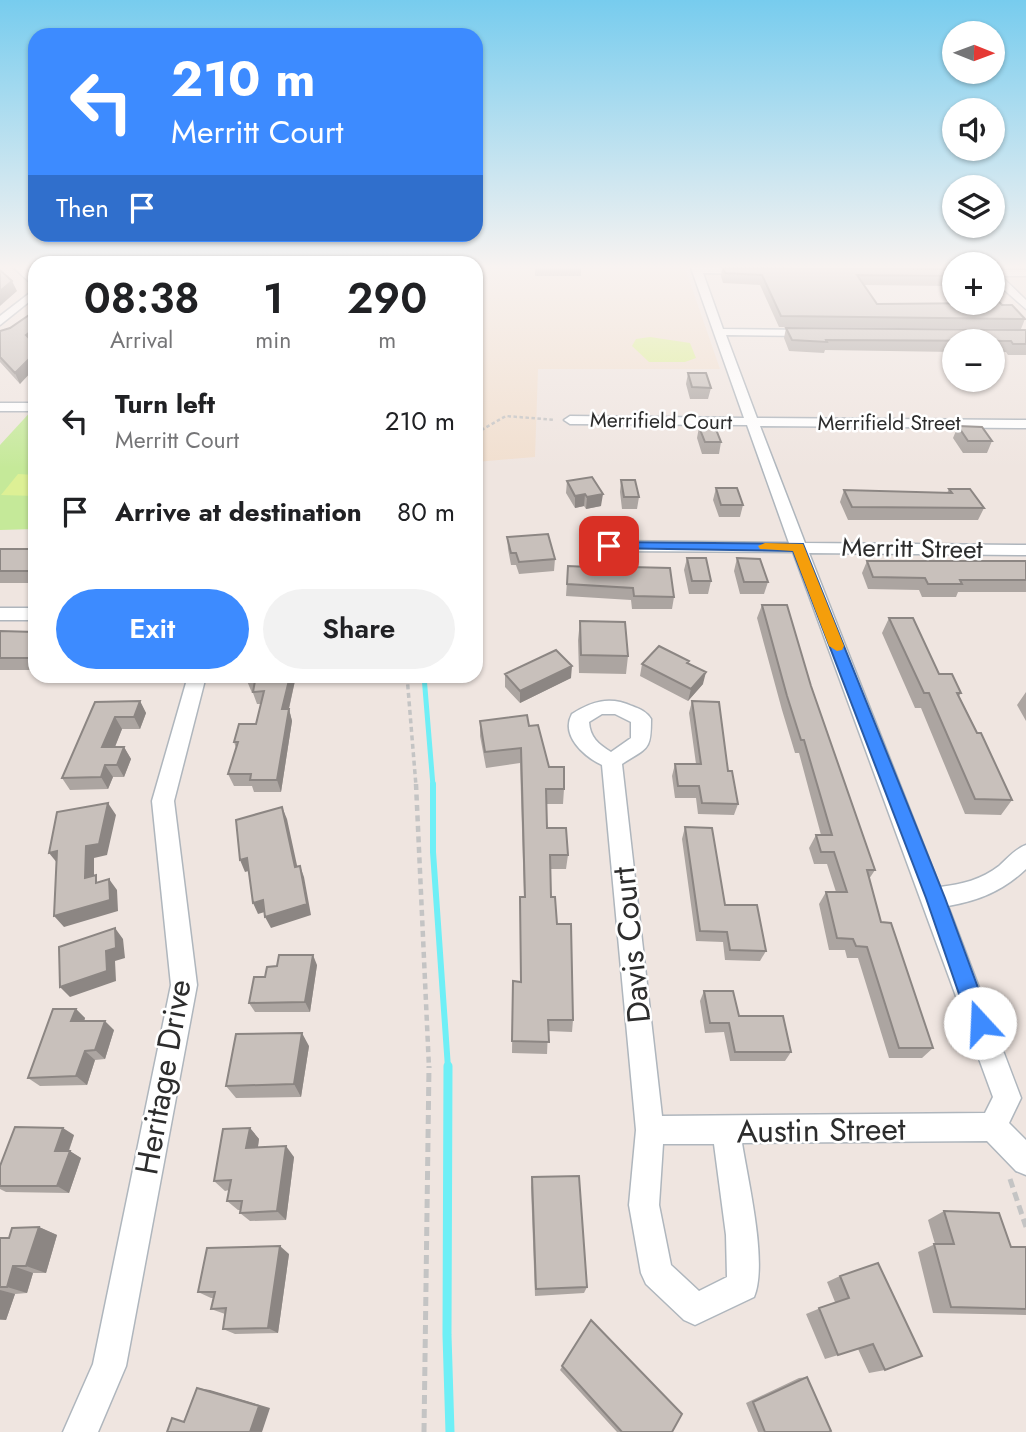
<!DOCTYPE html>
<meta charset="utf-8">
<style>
body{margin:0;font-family:Jost,sans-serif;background:#f2f2f2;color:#202124;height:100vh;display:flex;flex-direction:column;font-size:26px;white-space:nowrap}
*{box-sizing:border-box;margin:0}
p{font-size:23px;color:#757577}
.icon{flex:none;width:38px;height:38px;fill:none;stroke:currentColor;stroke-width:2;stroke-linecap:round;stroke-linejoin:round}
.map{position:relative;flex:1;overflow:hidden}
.drawer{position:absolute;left:28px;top:256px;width:455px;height:427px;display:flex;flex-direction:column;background:#fff;border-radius:21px;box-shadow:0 2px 5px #0004}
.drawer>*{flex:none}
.banner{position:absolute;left:28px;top:28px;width:455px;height:214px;border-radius:21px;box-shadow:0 2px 5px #0004;background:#3d8bff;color:#fff;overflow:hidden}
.needle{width:46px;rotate:91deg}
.buttons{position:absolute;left:942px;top:21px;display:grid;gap:14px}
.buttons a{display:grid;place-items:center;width:63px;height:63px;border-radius:50%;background:#fff;box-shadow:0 2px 5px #0004;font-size:35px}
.pin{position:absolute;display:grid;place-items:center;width:60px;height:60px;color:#fff;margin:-30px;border-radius:14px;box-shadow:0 4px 10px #0006}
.me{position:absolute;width:77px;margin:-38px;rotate:340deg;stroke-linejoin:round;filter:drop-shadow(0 0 5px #0008)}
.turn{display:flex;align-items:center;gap:24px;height:147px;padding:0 28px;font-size:32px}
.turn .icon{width:91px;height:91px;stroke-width:2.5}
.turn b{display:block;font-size:49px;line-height:60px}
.then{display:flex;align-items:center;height:66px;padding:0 28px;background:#0003;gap:14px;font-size:26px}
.eta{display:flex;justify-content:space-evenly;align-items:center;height:119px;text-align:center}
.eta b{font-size:42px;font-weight:600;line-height:49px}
.cta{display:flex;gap:14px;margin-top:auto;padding:14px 28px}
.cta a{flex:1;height:80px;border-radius:42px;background:#3d8bff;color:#fff;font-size:28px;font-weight:600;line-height:80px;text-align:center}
.cta a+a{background:#f2f2f2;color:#202124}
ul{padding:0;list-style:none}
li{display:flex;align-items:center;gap:21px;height:91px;padding:0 28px}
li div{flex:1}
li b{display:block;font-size:26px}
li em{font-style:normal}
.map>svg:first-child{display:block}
.education{fill:#f1dfcf}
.green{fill:#c5e999}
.pitch{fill:#ddf095}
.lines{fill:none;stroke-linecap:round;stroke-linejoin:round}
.stream-far2{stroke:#6eeff6;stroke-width:5}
.stream-far1{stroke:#6eeff6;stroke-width:6}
.stream{stroke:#6eeff6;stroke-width:9}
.minor-casing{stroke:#afb6bd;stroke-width:3}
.path-far3{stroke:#c4c4c4;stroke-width:2.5;stroke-dasharray:3.5 2.5;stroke-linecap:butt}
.path-far2{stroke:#c4c4c4;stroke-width:3.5;stroke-dasharray:5 3.5;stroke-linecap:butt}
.path-far1{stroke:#c4c4c4;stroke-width:4.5;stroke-dasharray:6 4.5;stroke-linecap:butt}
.path{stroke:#c4c4c4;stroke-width:5;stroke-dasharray:9 5;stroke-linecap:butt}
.minor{fill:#fff;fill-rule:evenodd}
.wall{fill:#aca5a1}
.shaded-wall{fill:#8c8683}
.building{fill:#c8c0bb;stroke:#8c8683;stroke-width:2}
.route{fill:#3d8bff;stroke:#285aa6;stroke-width:2}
.slow{fill:#f59e0b}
.labels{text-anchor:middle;stroke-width:5;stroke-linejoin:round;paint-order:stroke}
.far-street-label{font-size:21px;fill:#2d2d2d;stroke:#fff}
.street-label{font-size:26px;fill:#2d2d2d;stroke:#fff}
.near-street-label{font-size:32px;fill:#2d2d2d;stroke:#fff}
</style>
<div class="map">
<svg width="1026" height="1432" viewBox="0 0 1026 1432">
<rect width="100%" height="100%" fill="#efe5e0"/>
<path class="education" d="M476 268H685L720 369H538L535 457 476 462Z"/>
<path class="green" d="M35 407V529L0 530V445Z"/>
<path class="pitch" d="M650 337 690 343 696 358 685 362H649L632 346 636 339Z
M18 474 35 475V496L1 495Z"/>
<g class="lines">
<path class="stream-far2" d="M424 676 433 786"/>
<path class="stream-far1" d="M433 784V852L448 1068"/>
<path class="stream" d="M448 1066 447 1335 450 1432"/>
<g class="minor-casing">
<path id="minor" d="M14 268H24L35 278V287Z
M691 268H746L751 271 746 274 703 273 723 329 811 330 816 333 811 336 726 335 757 418 1026 420V428L760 426 805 543 1026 545V555L809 553 940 887C962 884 981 880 999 866 1008 858 1015 849 1026 845V869C1003 891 978 901 948 906L1021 1098 1009 1123 1026 1140V1175L1016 1171 987 1141 742 1143C748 1181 768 1264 754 1297L695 1325 684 1320 646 1284 641 1273 629 1205 636 1130 602 765C585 757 560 736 572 714 592 701 610 696 632 706 640 709 647 712 651 719 651 751 648 747 622 764L662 1116 985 1113 993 1097 793 552 609 551 601 546 609 541 789 543 747 425 570 424 564 420 570 416 744 418ZM602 714H615L631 722V738L611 752C598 744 590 737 589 722ZM663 1144H714L726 1235 727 1277 699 1291 671 1265 659 1205Z
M992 270H1026V276H1001L1026 300V309L992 279Z
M35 289V297L0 325V316Z
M0 403H35V411H0Z
M0 608H35V620H0Z
M188 676H206L174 801 197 985 126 1366 98 1432H63L93 1364 171 985 152 801Z"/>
</g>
<path class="path-far3" d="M476 433 506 416 555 420"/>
<path class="path-far2" d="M407 676 416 786"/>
<path class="path-far1" d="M416 784 429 1068"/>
<path class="path" d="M1010 1179 1026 1227
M424 1432 429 1066"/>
<use href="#minor" class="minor"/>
</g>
<path class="wall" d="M535 268H581V276H535Z
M722 268 954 269V286L864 285 877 304 1002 305 1025 319 1021 329 779 327 760 285 723 283 721 276Z
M786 328 1026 330V355H1008L1006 352H992V341H954V352L825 350 824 353 789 351 784 338Z
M0 331 34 343 20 384 0 362Z
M688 373 711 388 708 399H690L686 384Z
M958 426 992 441 987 453H963L953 438Z
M699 427 721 442 719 454H702L697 438Z
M621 480 639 497 637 509H622L620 492Z
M567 481 601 506 586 509 584 506 575 508 566 493Z
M716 488 743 505 740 517H719L713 500Z
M949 489 984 508 978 520H848L840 502 844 490 947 493Z
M507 537 555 559 554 571 519 574 516 565H511L508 549Z
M0 549H35V583H0Z
M687 558 711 581 708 594H689L684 570Z
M737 558 768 582 764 594H740L734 571Z
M867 561H1026V592H958L956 597H922L919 590 868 589 862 573Z
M568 566 674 597 672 609H632L631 600 566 596Z
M762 605 811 686 875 870 869 879 881 922 933 1048 922 1058H889L858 958H847L845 950H829L819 904 826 892H836L827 864H814L809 848 816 835H821L799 753H795L782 710 757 618Z
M889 618 939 674 961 693 959 696 1012 800 1001 815 965 814 921 708H915L882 633Z
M580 621 628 656 626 674 579 673 578 640Z
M0 631 35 632V670H0Z
M642 664H689L703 684 688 701 640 676Z
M505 674 571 678 520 703 505 687Z
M249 676H296L289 709 292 721 281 792H254L252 786H234L228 774 236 748 234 742 256 724 261 704H257L253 693H252L247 681Z
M1026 692V721L1017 705Z
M140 701 146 713 140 729H122L115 747H124L131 759 124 777H113L108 789 70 790 62 778 95 702Z
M692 701 728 771 738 804 734 815 698 814 696 798H675L672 776 675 764H696L689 713Z
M480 721 529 726 549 767 564 789 563 804H546L547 828 568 855 566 869H551V897L573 1020 572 1032 548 1031 547 1054 512 1053 513 981 520 982 524 897 520 763 486 768 480 736Z
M685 827 725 905 766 951 760 961 725 960 723 942 696 941 682 839Z
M317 965 310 1012H255L249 1003 265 977 277 966Z
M704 991 739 1016 791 1052 785 1061H730L724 1032 705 1033 700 1001Z
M76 1009 85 1018 84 1021 114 1030 105 1059 95 1060 87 1085 40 1086 28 1078Z
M309 1046 301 1097 236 1098 226 1086Z
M250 1128 259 1139 258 1147 294 1157 286 1220 250 1221 240 1213V1210H238L227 1201 229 1190 225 1191 214 1181Z
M74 1135 69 1151 81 1158 69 1193 6 1192 0 1189V1166Z
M532 1177 587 1287 584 1293 535 1296 531 1187Z
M944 1211 1011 1247H1026V1315L933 1313 918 1252 935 1244 928 1220Z
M39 1227 57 1235 46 1273H33L27 1293 15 1294 6 1320H0V1238H9Z
M289 1254 278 1333 235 1334 223 1329 225 1314 211 1309 213 1298H211L198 1292Z
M840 1276 885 1370 869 1373 858 1349 825 1359 806 1314 835 1302 827 1282Z
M591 1320 672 1432H617L560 1370Z
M807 1377 829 1432H758L746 1403 799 1378Z"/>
<path class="shaded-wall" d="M12 281 17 291 0 306V291Z
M35 328V342L30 346 26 335Z
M35 353V368L20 384 15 373Z
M585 494 584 506 575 508V496Z
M603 494 601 506 586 509 587 497Z
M572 666 571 678 520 703V691Z
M706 672 703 684 688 701 691 689Z
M290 676H296L286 721 282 709Z
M140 701 146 713 140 729 134 717Z
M289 709 292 721 281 792 277 780Z
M115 717 122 729 110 759 102 747Z
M124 747 131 759 124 777 117 765Z
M105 765 113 777 108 789 101 777Z
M108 803 116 815 107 855 94 858V889L85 878 86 846Z
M282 807 287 819 300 879 295 867Z
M57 851 58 864 49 853Z
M247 858 252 870 245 872 240 860Z
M300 866 304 877 311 915 271 928 265 917Z
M109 879 117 890 118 911 64 927 54 916Z
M263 900 268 911 258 914 253 903Z
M115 928 123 939 125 958 115 961 116 981 70 997 60 987 106 951Z
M313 955 317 965 310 1012 305 1002Z
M76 1009 85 1018 81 1031 71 1021Z
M105 1021 114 1030 105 1059 95 1050Z
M302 1033 309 1046 301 1097 294 1084Z
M85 1051 95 1060 87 1085 76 1076Z
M63 1128 74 1135 66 1158 55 1151Z
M250 1128 259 1139 256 1159 246 1148Z
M286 1146 294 1157 286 1220 277 1211Z
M70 1151 81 1158 69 1193 57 1186Z
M39 1227 57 1235 46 1273 26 1266Z
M280 1246 289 1254 278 1333 268 1328Z
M13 1266 33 1273 27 1293 7 1287Z
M0 1290 15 1294 6 1320 0 1319Z
M197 1388 210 1390 270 1408 262 1432H250Z"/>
<path class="building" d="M723 268 954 269V276L857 275 877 304 989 303H992V294L1002 305H1012L1025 319 781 316 762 275 725 273Z
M0 270 12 281 0 291Z
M35 308V328L26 335 35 344V353L15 373 0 357V331L10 328 29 315Z
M786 328 1026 330V344H1013L1011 341 826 340 827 342 792 340Z
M688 373H706L711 388 692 387Z
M958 426 982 427 992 441H968Z
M699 427H715L721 442H705Z
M592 477 603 494 587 497 585 494 575 496 567 481Z
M621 480H635L639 497H624Z
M716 488H737L743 505H721Z
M949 489H970L984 508 852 507 844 490 952 493Z
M548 534 555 559 519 562 516 553H511L507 537Z
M0 549H35V571H0Z
M687 558H706L711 581H692Z
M737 558 760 559 768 582H744Z
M867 561H1026V580H960L962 584H928L925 578 873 577Z
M568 566 631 569V567L670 568 674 597 634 596 633 588 567 584Z
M762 605H787L811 686 875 870H867L881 922 891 923 933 1048H899L867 947 856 946 853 939 837 938 826 892H847L834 852H821L816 835H832L804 740H801L787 696Z
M889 618H913L939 674H952L961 693H957L977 733H981L1012 800 975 799 929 693H924Z
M580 621 625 622 628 656 581 655Z
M0 631 35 632V658H0Z
M659 646 689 661 687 663 706 672 691 689 642 664Z
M556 650 572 666 520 691 505 674Z
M249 676H290L282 709H289L277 780H250L251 774H228L238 742H234L239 724H256L264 691 253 692 255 681H247Z
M140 701 134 717H115L102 747H124L117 765H105L101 777 62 778 95 702Z
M692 701 719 702 728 771H732L738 804 702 803 699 786H678L675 764H701Z
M527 715 529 726 538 725 549 767H564V789H546L547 828H566L568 855H550L551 897H555L557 924H571L573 1020H548L549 1042 512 1041 513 981 521 982 520 897H525L521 748 485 752 480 721Z
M108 803 99 844 86 846 85 878 96 875V883L109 879 110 900 54 916 57 851 49 853 57 812Z
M282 807 295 867 300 866 307 904 265 917 263 900 253 903 247 858 240 860 236 820Z
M685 827 712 828 725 905H757L766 951 730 950 727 932 700 931Z
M115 928 116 948 106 951 107 971 60 987 59 947Z
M279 955H313L305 1002 249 1003 254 977H265L267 967 277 966Z
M704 991H733L739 1016H783L791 1052H735L729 1023H710Z
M53 1009H76L71 1021H105L95 1050 85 1051 76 1076 28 1078Z
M302 1033 294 1084 226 1086 236 1034Z
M15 1127 63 1128 55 1151H70L57 1186H0V1166Z
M250 1128 246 1148 286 1146 277 1211 240 1213 242 1201H227L231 1180 214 1181 223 1129Z
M579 1176 587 1287 536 1289 532 1177Z
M944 1211 999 1213 1011 1247H1026V1309L951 1307 934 1244H954Z
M39 1227 26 1266H13L7 1287H0V1238H9L12 1228Z
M280 1246 268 1328 223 1329 226 1308 211 1309 215 1292H198L207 1248Z
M878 1263 922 1356 885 1370 873 1344 838 1355 819 1308 849 1298 840 1276Z
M591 1320 682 1414 672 1432H622L562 1366Z
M807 1377 831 1431 829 1432H765L753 1402Z
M197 1388 259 1406 250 1432H167L172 1418 184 1422Z"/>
<linearGradient id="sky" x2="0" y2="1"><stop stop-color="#7ce"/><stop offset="0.57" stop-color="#f8f3f1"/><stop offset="1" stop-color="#f8f3f1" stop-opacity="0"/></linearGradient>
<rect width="1026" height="468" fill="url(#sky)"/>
<path class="route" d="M609 542 803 544 945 898 991 1023 988 1031 980 1034 973 1031 969 1023 926 898 793 551 605 548V543Z"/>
<path class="slow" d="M765 543 803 544 844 646 842 650 837 651 829 646 793 551 760 549 758 546Z"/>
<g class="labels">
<g class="far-street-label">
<text transform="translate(661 421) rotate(1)" y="7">Merrifield Court</text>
<text x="889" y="430">Merrifield Street</text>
</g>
<g class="street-label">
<text transform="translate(912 548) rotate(1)" y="9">Merritt Street</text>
</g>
<g class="near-street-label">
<text transform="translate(631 945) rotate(-96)" y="11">Davis Court</text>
<text transform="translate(163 1077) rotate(-80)" y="11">Heritage Drive</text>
<text transform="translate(821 1130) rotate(-1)" y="11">Austin Street</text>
</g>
</g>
</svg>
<div class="buttons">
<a><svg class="needle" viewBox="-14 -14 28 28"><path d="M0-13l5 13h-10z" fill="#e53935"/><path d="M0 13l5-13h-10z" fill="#757577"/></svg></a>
<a><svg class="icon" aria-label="sound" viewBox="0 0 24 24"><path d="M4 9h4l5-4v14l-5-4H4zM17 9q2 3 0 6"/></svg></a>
<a><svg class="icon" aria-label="layers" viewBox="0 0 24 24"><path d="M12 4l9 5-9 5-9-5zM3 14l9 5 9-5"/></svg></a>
<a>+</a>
<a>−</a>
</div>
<div class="pin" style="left:609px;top:546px;background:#d93025"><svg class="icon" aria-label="arrive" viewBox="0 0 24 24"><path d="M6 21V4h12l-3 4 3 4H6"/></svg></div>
<svg class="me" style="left:980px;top:1023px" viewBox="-20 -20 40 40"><circle r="19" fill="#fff"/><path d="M0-13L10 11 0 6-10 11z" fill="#3d8bff"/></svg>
<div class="banner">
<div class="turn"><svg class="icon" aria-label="left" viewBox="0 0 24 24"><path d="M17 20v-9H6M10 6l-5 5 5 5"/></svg><div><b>210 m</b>Merritt Court</div></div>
<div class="then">Then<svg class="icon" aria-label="arrive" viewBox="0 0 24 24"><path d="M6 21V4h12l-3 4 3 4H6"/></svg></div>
</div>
<section class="drawer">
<div class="eta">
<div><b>08:38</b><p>Arrival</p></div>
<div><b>1</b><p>min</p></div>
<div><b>290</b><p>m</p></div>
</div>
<ul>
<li><svg class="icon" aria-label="left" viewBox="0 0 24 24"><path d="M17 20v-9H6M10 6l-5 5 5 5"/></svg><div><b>Turn left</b><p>Merritt Court</p></div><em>210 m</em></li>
<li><svg class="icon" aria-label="arrive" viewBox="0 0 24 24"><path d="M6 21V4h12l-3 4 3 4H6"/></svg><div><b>Arrive at destination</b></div><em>80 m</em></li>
</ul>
<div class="cta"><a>Exit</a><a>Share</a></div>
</section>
</div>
